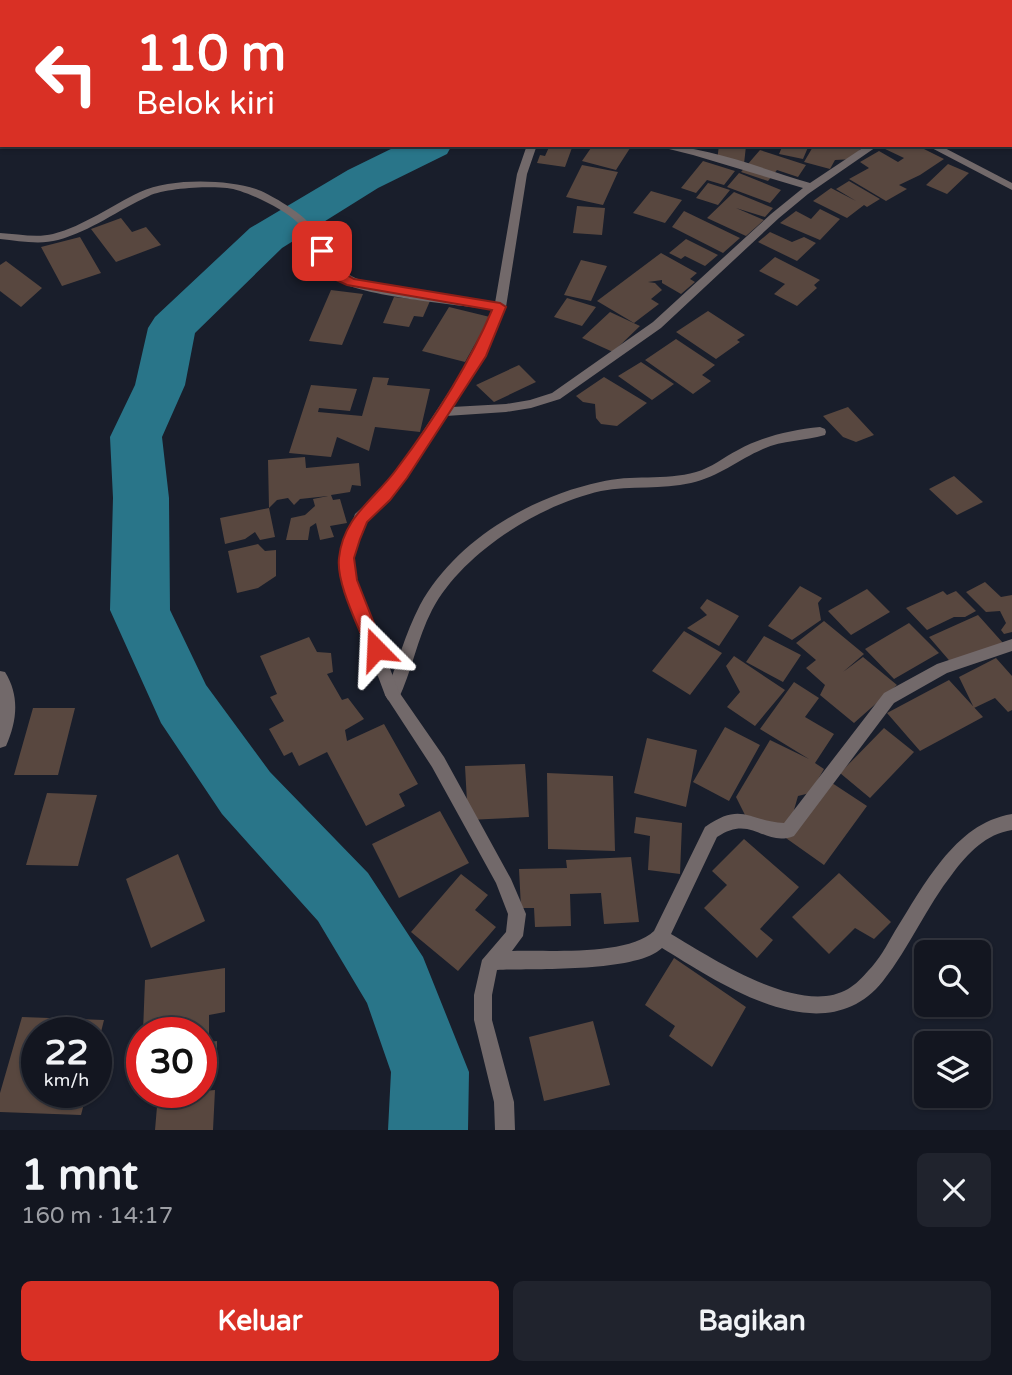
<!DOCTYPE html>
<html lang="id">
<meta charset="utf-8">
<style>
body{margin:0;font-family:"Varela Round",sans-serif;background:#20232d;color:#f1f3f6;height:100vh;display:flex;flex-direction:column;font-size:26px;white-space:nowrap}
*{box-sizing:border-box;margin:0}
p{font-size:23px;color:#9d9fa5}
.icon{flex:none;width:38px;height:38px;fill:none;stroke:currentColor;stroke-width:2;stroke-linecap:round;stroke-linejoin:round}
.map{position:relative;height:1130px;overflow:hidden}
.side{display:flex;flex-direction:column;background:#131620;flex:1}
.side>*{flex:none}
.top-card{position:absolute;left:0px;top:0px;width:1013px;height:147px;box-shadow:0 2px 5px #0004,0 0 0 2px #32353e;background:#d93025;color:#fff;overflow:hidden}
.fabs{position:absolute;left:914px;top:940px;display:grid;gap:14px}
.fabs a{display:grid;place-items:center;width:77px;height:77px;border-radius:10px;background:#131620;box-shadow:0 2px 5px #0004,0 0 0 2px #32353e;font-size:35px}
.speed{position:absolute;left:21px;top:1017px;display:flex;gap:14px;font-size:35px;font-weight:700;text-align:center}
.speed>*{display:grid;place-content:center;width:91px;height:91px;border-radius:50%;background:#131620;box-shadow:0 2px 5px #0004,0 0 0 2px #32353e;line-height:1}
.speed small{font-size:18px;font-weight:400}
.speed .limit{border:10px solid #d22;background:#fff;color:#111}
.pin{position:absolute;display:grid;place-items:center;width:60px;height:60px;color:#fff;margin:-30px;border-radius:14px;box-shadow:0 4px 10px #0006}
.me{position:absolute;width:77px;margin:-38px;rotate:339deg;stroke-linejoin:round;filter:drop-shadow(0 0 5px #0008)}
.turn{display:flex;align-items:center;gap:24px;height:147px;padding:0 21px;font-size:32px}
.turn .icon{width:91px;height:91px;stroke-width:2.5}
.turn b{display:block;font-size:49px;line-height:60px}
.round{display:grid;place-items:center;flex:none;width:74px;height:74px;border-radius:10px;background:#20232d}
.head{display:flex;align-items:center;justify-content:space-between;height:119px;padding:0 21px}
h1{font-size:42px;font-weight:800;line-height:52px}
.primary-button{display:flex;gap:14px;margin-top:auto;padding:14px 21px}
.primary-button a{flex:1;height:80px;border-radius:10px;background:#d93025;color:#fff;font-size:28px;font-weight:800;line-height:80px;text-align:center}
.primary-button a+a{background:#20232d;color:#f1f3f6}
.map>svg:first-child{display:block}
.lines{fill:none;stroke-linecap:round;stroke-linejoin:round}
.river{fill:#297589;fill-rule:evenodd}
.building{fill:#58473f}
.lane{fill:#72696a;fill-rule:evenodd}
.street{fill:#72696a;fill-rule:evenodd}
.route{fill:#d93025;stroke:#8d1f18;stroke-width:2}
</style>
<div class="map">
<svg width="1012" height="1130" viewBox="0 0 1012 1130">
<rect width="100%" height="100%" fill="#191e2b"/>
<g class="lines">
<path class="river" d="M550 0H586L549 2Z
M399 145H452L447 154 378 188 282 248 195 333 185 385 162 437 169 498 170 610 206 685 270 772 368 873 423 957 469 1072 468 1130H388L391 1072 367 1003 318 921 222 814 161 723 110 610 113 498 110 437 135 385 148 328 155 317 250 228 348 170Z"/>
</g>
<path class="building" d="M550 145H573L565 167 537 163 540 155 545 156Z
M593 145H632L616 170 582 161Z
M719 145 746 146 744 164 717 161Z
M783 145H809L803 159 779 154Z
M814 145H859L862 146 854 159 835 160 830 169 804 162Z
M887 145H916L944 159 920 175 899 185 907 189 886 201 849 179 869 168 860 162 879 151 898 162 904 158 883 148Z
M760 150 806 165 798 177 777 170 768 181 741 172Z
M703 161 735 171 724 185 707 180 696 193 681 188Z
M948 164 969 173 947 194 926 185Z
M582 165 618 172 603 205 566 197Z
M739 173 781 190 770 203 727 187Z
M849 181 880 199 867 207 864 205 847 218 813 201 831 188 856 201 836 189Z
M708 183 730 190 718 205 696 198Z
M651 191 682 200 665 223 633 213Z
M734 192 773 208 765 217 736 208 764 220 746 236 707 218Z
M577 206 605 208 602 235 573 233Z
M820 209 840 219 820 240 780 223 796 211 811 219Z
M684 211 740 238 723 253 672 227Z
M121 218 132 232 146 227 161 245 116 262 91 229Z
M770 232 792 242 804 237 816 243 797 261 758 242Z
M80 237 101 273 62 286 41 247Z
M686 239 718 255 705 266 685 256 681 259 669 253Z
M661 253 697 273 690 279 695 282 681 294 662 283V280L648 282 655 283 662 290 651 299 659 304 634 323 597 301Z
M775 257 820 280 814 285 817 288 797 306 774 294 785 284 759 271Z
M581 260 607 266 591 301 564 295Z
M6 261 42 288 21 307 0 291V265Z
M331 290 363 294 342 345 309 341Z
M394 297 430 301 423 317 414 316 409 327 383 323Z
M567 298 596 307 582 326 554 317Z
M449 307 490 317 465 362 422 351Z
M708 311 745 335 737 340 740 342 716 359 676 332Z
M610 312 640 326 613 352 582 338Z
M676 339 715 365 702 375 711 381 693 394 645 360Z
M641 362 674 384 652 400 618 376Z
M519 365 536 382 494 402 476 385Z
M373 377 389 378 387 385 430 389 420 432 375 427 369 451 337 437 331 457 289 453 311 385 357 389 350 411 319 408 318 412 362 416Z
M604 377 647 403 617 426 601 424 596 418 595 404 583 402 576 396Z
M848 407 874 435 856 442 843 437 823 416Z
M305 457 306 468 359 463 361 486 352 485 350 492 331 495 333 500 340 499 347 523 330 526 334 537 320 540 316 523 310 527 308 540H286L291 518 305 515 315 506 313 499 328 496 300 499 294 505 288 498 277 500 269 508 268 460Z
M954 476 983 502 957 515 929 489Z
M269 508 275 537 260 540 255 532 245 539 225 544 220 518Z
M258 544 265 551 276 550V576L258 588 237 593 228 551Z
M985 582 1001 597 1012 595V632L1004 634 1001 630 1006 623 1000 611 986 612 966 592Z
M800 586 822 598 818 603 821 620 792 640 768 626Z
M867 589 890 612 851 635 828 611Z
M943 591 947 595 956 591 976 611 965 617H954L927 630 906 608Z
M707 599 739 616 719 646 687 628 707 615 700 608Z
M978 615 1003 643 954 666 929 637Z
M824 621 864 654 843 672 863 657 897 685 854 723 820 695 825 685 806 668 816 660 796 643Z
M909 623 939 653 894 679 865 649Z
M684 631 722 653 690 695 652 671Z
M764 636 801 655 783 682 746 662Z
M309 637 317 652 331 653 333 672 327 674 342 700 348 698 364 719 345 730 347 741 384 724 418 784 399 794 405 806 366 826 327 752 299 766 292 752 284 756 269 729 284 721 270 697 277 694 260 656Z
M734 656 785 690 755 726 727 707 740 692 726 666Z
M996 658 1012 676V710L1008 712 995 698 974 708 959 677Z
M949 680 983 717 920 751 887 713Z
M794 682 819 698 805 717 834 734 815 763 824 769 810 793 798 796 788 831 826 779 867 806 824 865 783 836 745 815 736 797 770 740 809 759 760 729Z
M33 708H75L58 775H14Z
M725 727 760 745 729 801 693 782Z
M884 728 914 752 870 798 840 773Z
M647 738 697 750 686 807 634 793Z
M525 764 529 817 468 820 465 766Z
M547 773 613 776 615 851 548 849Z
M47 793 97 795 78 866 26 865Z
M440 811 469 863 399 898 372 844Z
M636 817 682 823 680 874 648 870 650 836 634 833Z
M744 839 799 887 760 929 773 940 757 958 704 908 727 885 712 871Z
M178 854 205 921 151 948 126 879Z
M631 857 639 922 604 924 601 893 570 894 571 926 535 927 534 908H521L519 869 567 868 566 860Z
M839 873 891 922 874 939 855 928 829 954 792 917Z
M461 874 488 895 475 910 496 927 458 971 411 932Z
M674 958 746 1007 712 1067 669 1036 675 1026 645 1005Z
M225 968V1012L209 1015V1042L217 1041V1050L201 1053V1032H143L145 980Z
M22 1017 104 1020 97 1048 96 1032H37V1092H87L81 1115 0 1112V1093Z
M593 1021 610 1085 544 1101 529 1037Z
M215 1090 213 1130H155L158 1095Z"/>
<g class="lines">
<path class="lane" d="M820 427 825 429 826 432 825 435C804 441 783 440 763 449 738 460 718 477 691 483 662 490 631 485 601 491 539 505 462 553 432 610 417 639 412 671 398 700L393 702 388 700 385 695C397 665 405 634 420 605 455 541 530 497 600 482 631 474 665 481 696 472 711 468 724 457 738 450 764 436 791 430 820 427Z
M0 671 5 672C20 696 17 721 6 746L0 748Z"/>
<path class="street" d="M687 0H697L686 2Z
M1000 0H1008V2H1000Z
M527 145H537L527 174 506 307 487 353 452 407 506 404 530 400 552 393 653 322 771 214 803 188 693 155 653 145C706 145 759 168 810 183L867 145H879L808 194 779 218 661 328 560 399 531 408 506 412 446 416 407 477 389 500 366 521 353 558 356 580 399 692 444 757 511 879 526 914 523 936 512 951C549 950 628 956 654 931L705 827C742 801 748 821 784 823L884 693 937 664 1012 639V651L947 673 894 703 794 836C764 848 752 813 717 837L671 934C712 958 800 1017 848 989 855 985 863 977 868 971 879 960 887 945 895 931 910 907 924 882 942 860 961 837 982 819 1012 814V830C986 834 968 853 953 873 926 907 910 947 883 981 824 1055 721 984 662 948 636 973 534 968 497 970L492 995V1020L514 1102 515 1130H495L494 1102 474 1020V995L482 960 506 932 508 914 496 883 432 767 385 695 342 580 339 558 355 514 379 492 397 471 475 352 493 310C461 305 359 296 337 280 319 266 314 239 298 223 285 210 246 190 227 188 208 186 165 188 149 196 118 210 91 231 58 240 40 245 19 241 0 239V233C17 234 37 238 53 234 84 226 112 205 140 192 170 178 225 179 256 189 268 193 298 211 306 220 335 250 324 271 373 284L495 303 517 174Z
M926 145H939L1012 183V190Z"/>
</g>
<path class="route" d="M322 247 326 248 345 274 354 279 500 303 506 307 486 356 407 478 390 500 367 522 360 539 354 558 357 580 384 649 382 654H370L367 649C358 625 336 583 339 558 343 517 374 500 396 470 433 421 468 367 492 310L347 285 336 280 316 251Z"/>
</svg>
<div class="fabs">
<a><svg class="icon" aria-label="search" viewBox="0 0 24 24"><circle cx="10" cy="10" r="6"/><path d="M15 15l6 6"/></svg></a>
<a><svg class="icon" aria-label="layers" viewBox="0 0 24 24"><path d="M12 4l9 5-9 5-9-5zM3 14l9 5 9-5"/></svg></a>
</div>
<div class="speed"><div>22<small>km/h</small></div><div class="limit">30</div></div>
<div class="pin" style="left:322px;top:251px;background:#d93025"><svg class="icon" aria-label="arrive" viewBox="0 0 24 24"><path d="M6 21V4h12l-3 4 3 4H6"/></svg></div>
<svg class="me" style="left:376px;top:649px" viewBox="-20 -20 40 40"><path d="M0-17L14 15 0 8-14 15z" fill="#d93025" stroke="#fff" stroke-width="4"/></svg>
<div class="top-card">
<div class="turn"><svg class="icon" aria-label="left" viewBox="0 0 24 24"><path d="M17 20v-9H6M10 6l-5 5 5 5"/></svg><div><b>110 m</b>Belok kiri</div></div>
</div>
</div>
<section class="side">
<div class="head"><div><h1>1 mnt</h1><p>160 m · 14:17</p></div><a class="round"><svg class="icon" aria-label="close" viewBox="0 0 24 24"><path d="M6 6l12 12M18 6L6 18"/></svg></a></div>
<div class="primary-button"><a>Keluar</a><a>Bagikan</a></div>
</section>
